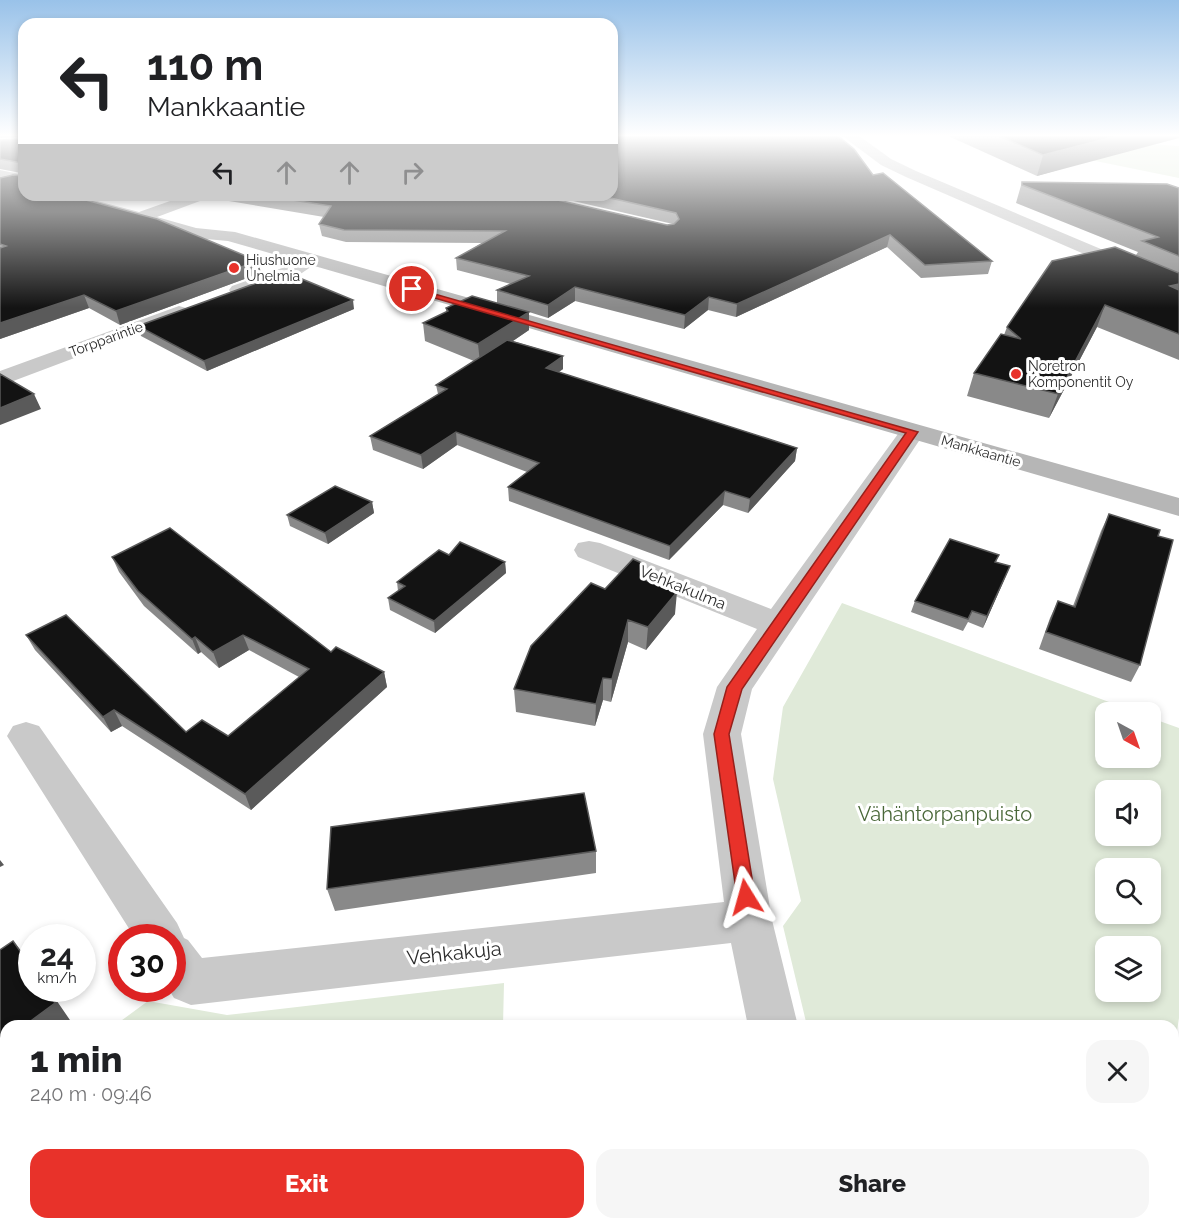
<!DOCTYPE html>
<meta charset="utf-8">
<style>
body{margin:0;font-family:Raleway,sans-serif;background:#f6f6f6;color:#202124;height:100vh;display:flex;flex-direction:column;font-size:22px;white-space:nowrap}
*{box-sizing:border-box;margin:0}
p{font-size:20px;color:#757577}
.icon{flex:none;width:33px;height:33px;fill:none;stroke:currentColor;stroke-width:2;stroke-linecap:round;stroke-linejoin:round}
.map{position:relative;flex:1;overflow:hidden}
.drawer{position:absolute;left:0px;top:1020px;width:1179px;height:210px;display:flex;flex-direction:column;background:#fff;border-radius:18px 18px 0 0;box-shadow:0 3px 9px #0003}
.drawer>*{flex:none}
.banner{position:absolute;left:18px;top:18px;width:600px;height:183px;border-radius:18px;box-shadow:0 3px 9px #0003;background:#fff;color:#202124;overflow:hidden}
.needle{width:39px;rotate:140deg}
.fabs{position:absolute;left:1095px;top:702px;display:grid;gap:12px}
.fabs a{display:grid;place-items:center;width:66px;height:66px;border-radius:12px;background:#fff;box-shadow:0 3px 9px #0003;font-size:30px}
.speed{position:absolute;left:18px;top:924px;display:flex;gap:12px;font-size:30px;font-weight:700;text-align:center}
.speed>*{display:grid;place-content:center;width:78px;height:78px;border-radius:50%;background:#fff;box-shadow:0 3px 9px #0003;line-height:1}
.speed small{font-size:15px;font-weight:400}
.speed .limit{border:9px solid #d22;background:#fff;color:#111}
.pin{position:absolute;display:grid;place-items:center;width:51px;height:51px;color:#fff;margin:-26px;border:3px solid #fff;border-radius:50%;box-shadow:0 2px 6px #0007}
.me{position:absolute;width:66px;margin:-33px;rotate:352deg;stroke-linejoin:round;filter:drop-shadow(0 0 4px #0008)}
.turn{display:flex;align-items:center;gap:21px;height:126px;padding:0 30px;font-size:27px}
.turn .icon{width:78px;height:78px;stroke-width:2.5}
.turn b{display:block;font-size:42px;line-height:51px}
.lanes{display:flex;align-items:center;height:57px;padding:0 30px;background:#0003;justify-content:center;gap:30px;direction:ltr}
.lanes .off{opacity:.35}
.round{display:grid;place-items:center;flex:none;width:63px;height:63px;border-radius:18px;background:#f6f6f6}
.overview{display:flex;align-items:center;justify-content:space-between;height:102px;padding:0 30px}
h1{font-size:36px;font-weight:800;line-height:45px}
.primary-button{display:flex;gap:12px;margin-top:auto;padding:12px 30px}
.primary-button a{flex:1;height:69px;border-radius:18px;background:#e8322a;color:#fff;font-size:24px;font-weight:800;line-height:69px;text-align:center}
.primary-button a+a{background:#f6f6f6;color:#202124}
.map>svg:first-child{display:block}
.green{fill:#e0ead9;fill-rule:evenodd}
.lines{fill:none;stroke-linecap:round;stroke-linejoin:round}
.street{fill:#c9c9c9;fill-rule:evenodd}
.secondary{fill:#b6b6b6;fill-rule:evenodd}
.wall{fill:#898989}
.shaded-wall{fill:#5a5a5a}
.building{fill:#131313;stroke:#5a5a5a;stroke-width:1.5}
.route{fill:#e8322a;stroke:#97201b;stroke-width:1.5}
.poi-dot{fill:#e8322a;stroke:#fff;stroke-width:2}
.labels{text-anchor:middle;stroke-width:6;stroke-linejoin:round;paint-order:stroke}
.far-poi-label{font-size:14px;fill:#2c2c2c;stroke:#fff;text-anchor:start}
.far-street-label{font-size:14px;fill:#2c2c2c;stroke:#fff}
.street-label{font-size:16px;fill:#2c2c2c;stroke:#fff}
.near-park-label{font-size:20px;fill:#4a6839;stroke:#fff}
.near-street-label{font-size:20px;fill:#2c2c2c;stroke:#fff}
</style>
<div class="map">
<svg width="1179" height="1230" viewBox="0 0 1179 1230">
<rect width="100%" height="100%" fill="#fff"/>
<path class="green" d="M1093 141 1179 146V178L1076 157Z
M842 603 1136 712H1106V758H1150L1151 718 1179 728V1018L1173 1058V1026H807L783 926 801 901 773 779 783 707ZM1150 790V836H1106V790ZM1150 868V914H1106V868ZM1106 946H1150V992H1106Z
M504 983 503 1026H114L148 1001 227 1015Z
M6 1106V1224H498L497 1230H0V1110Z
M856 1224H1148L1147 1230H857Z"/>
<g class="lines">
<path class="street" d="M841 135H858L891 159 916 171 1179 282V295L906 177 881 165Z
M312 254 319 256 321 260 299 275 239 296 232 294 229 290 232 286 285 267Z
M179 306 186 308 189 312 186 316 0 386V371Z
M912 424 921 427 925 432 752 689 741 734 772 920 798 1026H748L731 943 191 1005 174 998 168 988H172V938H135L7 736 13 726 26 722 39 726 177 923 184 938 188 940 202 958 724 902 703 734 717 687 757 629 578 557 574 550 578 543 589 541 600 543 771 609 903 427Z
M788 1224H846L848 1230H790Z"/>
<path class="secondary" d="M0 170 24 175V185L0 180Z
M47 195H74L139 212 187 195H210L208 198 157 217 196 228 235 232 1179 498V516L228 241 195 238 49 198Z"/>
</g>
<path class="wall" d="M0 135H24V195L258 261 261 273 120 325 89 308 0 339V178L21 176V173L0 169V140L20 139 22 137 0 138Z
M946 135H1179L1037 176Z
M873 175 992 261 988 274 921 278 887 247 736 317 708 310 684 329 575 301 548 318 529 312V330L513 341 563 356V369L559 372 797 448 795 461 748 513 723 505 669 560 509 501 508 487 527 472 457 445 423 469 373 450 370 436 438 394 436 385 474 361 425 341 423 323 446 312V308L497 303V290L511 284 457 270 456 258 482 243 346 242 322 236 319 224 324 217 211 198 210 195H536L667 225 673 224 547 195H612Z
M1022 182 1179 188V360L1097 327 1049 418 967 396 974 373 1004 335 1007 327 1136 255 1138 252 1016 203Z
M354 309 207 371 141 336 138 326Z
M372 502 374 513 328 544 290 526 287 515Z
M1109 514 1158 536 1140 665 1131 682 1039 649 1050 618 1058 601 1073 606 1101 531Z
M449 555 505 562 506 573 435 633 390 610 388 598 398 591 397 582Z
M999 555 996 562 1010 566 983 628 968 622 963 631 911 612 915 601Z
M112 557 331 652 384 672 387 687 251 810 122 726 111 732 35 650 26 635 186 732 228 736 299 677 249 650 219 668 201 652 198 654 144 606 119 572Z
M643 579 675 614 646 650 628 642 611 702 603 700 595 726 516 712 514 689 605 589Z
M596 851V873L335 911 327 889Z"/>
<path class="shaded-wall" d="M1121 135H1179V138L1037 176 1043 155Z
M890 235 887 247 736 317 737 304Z
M258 261 261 273 120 325 116 311Z
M1179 284V303L1170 286Z
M575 287V301L548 318V305Z
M84 295 89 308 0 339V323Z
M709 297 708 310 684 329 685 315Z
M353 300 354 309 207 371 204 361Z
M1105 305 1097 327 1049 418 1058 394Z
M529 312V330L480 363 478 344Z
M563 356V369L546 381V368Z
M34 394 41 409 0 425V408Z
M456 432 457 445 423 469 421 455Z
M797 448 795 461 748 513 750 499Z
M725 491 723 505 669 560 670 546Z
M372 502 374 513 328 544 325 533Z
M505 562 506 573 435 633 434 621Z
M644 564 643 586 640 578Z
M1010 566 1005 578 983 628 987 616Z
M677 592 675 614 646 650 648 627Z
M628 620V642L611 702 612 679Z
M243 635 249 650 219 668 213 652Z
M195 637 201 652 198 654 192 639Z
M384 672 387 687 251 810 245 794Z
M603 678V700L595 726 596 704Z
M114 710 122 726 111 732 103 717Z
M0 860 4 865 0 867Z
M13 941 32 964V968Z
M45 988H48L72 1023 68 1026H24Z
M6 1039V1073L0 1077V1043Z"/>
<path class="building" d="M22 135H24V195H67L157 219 258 261 116 311 84 295 0 323V248L6 246 0 244V178L13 175 21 176 22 163 0 159V140L20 139 22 137Z
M612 135H837L854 149 873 175 883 173 992 261 925 265 890 235 737 304 709 297 685 315 575 287 548 305 497 290 529 276 456 258 505 231 344 230 319 224 331 206 260 195H536L667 225 674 224 679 219 676 213 597 195H612Z
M997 135H1121L1043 155Z
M1022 182 1167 184 1179 188V256L1142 241 1158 237 1022 185Z
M1115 247 1179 273V284L1170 286 1179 290V334L1105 305 1058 394 974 373 1001 334 1021 339 1007 327 1052 261Z
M281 274 288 277 290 274 353 300 204 361 138 326Z
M472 296 529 312 478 344 423 323 448 311 446 308Z
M507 340 563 356 546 368 797 448 750 499 725 491 670 546 508 487 539 463 456 432 421 455 370 436 447 389 436 385Z
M0 374 34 394 0 408Z
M335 486 372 502 325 533 287 515Z
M1109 514 1160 530 1158 536 1173 540 1140 665 1046 632 1058 601 1075 607Z
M170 528 331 652 336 647 384 672 245 794 114 710 103 717 26 635 66 615 186 732 202 720 228 736 309 669 243 635 213 652 195 637 192 639 138 591 112 557Z
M950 539 999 555 995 562 1010 566 987 616 972 611 968 619 915 601Z
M460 542 505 562 434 621 388 598 405 586 397 582 439 550 449 555Z
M633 559 644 564 640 578 677 592 648 627 628 620 612 679 603 678 596 704 514 689 531 646 591 583 605 589Z
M584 793 596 851 327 889 331 827Z
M13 941 32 968V988H45L55 1003 24 1026H6V1039L0 1043V950Z
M565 1224H701L702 1230H565Z"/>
<linearGradient id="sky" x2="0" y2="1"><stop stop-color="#99c2e9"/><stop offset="0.44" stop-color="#fff"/><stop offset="1" stop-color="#fff" stop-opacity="0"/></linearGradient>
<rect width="1179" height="308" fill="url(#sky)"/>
<path class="route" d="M410 287 918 432 742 689 729 734 755 897 752 903 746 905 739 903 737 897 714 734 727 687 906 433 410 291Z"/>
<g class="poi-dot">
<circle cx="234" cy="268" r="6"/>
<circle cx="1016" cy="374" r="6"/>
</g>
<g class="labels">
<g class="far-poi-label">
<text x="246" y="265">Hiushuone<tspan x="246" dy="16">Unelmia</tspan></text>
<text x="1028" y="371">Noretron<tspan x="1028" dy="16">Komponentit Oy</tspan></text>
</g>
<g class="far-street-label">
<text transform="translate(106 339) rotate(-20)" y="5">Torpparintie</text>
<text transform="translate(981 451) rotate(16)" y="5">Mankkaantie</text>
</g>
<g class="street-label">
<text transform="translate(683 587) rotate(22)" y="6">Vehkakulma</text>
</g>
<g class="near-park-label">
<text x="945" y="821">Vähäntorpanpuisto</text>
</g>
<g class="near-street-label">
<text transform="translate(454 953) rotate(-6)" y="7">Vehkakuja</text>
</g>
</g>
</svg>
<div class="fabs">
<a><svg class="needle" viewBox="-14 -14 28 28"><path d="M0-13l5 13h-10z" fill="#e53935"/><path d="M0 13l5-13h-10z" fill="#757577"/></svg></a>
<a><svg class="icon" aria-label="sound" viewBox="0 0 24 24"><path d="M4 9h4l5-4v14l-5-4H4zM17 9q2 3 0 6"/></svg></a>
<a><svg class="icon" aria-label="search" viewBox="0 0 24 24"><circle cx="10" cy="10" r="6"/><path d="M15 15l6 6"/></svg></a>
<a><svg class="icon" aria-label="layers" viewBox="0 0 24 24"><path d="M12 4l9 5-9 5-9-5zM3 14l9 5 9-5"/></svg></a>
</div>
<div class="speed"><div>24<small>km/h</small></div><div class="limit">30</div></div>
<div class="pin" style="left:412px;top:289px;background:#d93025"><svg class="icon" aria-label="arrive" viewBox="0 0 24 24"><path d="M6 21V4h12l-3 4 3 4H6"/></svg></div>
<svg class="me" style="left:746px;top:897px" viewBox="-20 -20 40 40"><path d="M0-17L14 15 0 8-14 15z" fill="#e8322a" stroke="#fff" stroke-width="4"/></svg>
<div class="banner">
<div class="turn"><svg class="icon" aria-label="left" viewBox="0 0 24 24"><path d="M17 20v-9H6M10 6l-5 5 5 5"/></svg><div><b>110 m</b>Mankkaantie</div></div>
<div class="lanes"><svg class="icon" aria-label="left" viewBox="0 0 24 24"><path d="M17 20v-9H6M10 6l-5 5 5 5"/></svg><svg class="icon off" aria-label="ahead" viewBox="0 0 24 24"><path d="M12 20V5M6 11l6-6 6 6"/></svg><svg class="icon off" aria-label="ahead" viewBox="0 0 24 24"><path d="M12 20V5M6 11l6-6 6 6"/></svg><svg class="icon off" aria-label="right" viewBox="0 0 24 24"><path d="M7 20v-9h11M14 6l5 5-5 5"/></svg></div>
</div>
<section class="drawer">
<div class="overview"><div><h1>1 min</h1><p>240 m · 09:46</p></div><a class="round"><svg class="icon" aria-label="close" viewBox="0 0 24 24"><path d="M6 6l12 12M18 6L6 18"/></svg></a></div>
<div class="primary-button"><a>Exit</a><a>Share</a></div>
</section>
</div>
